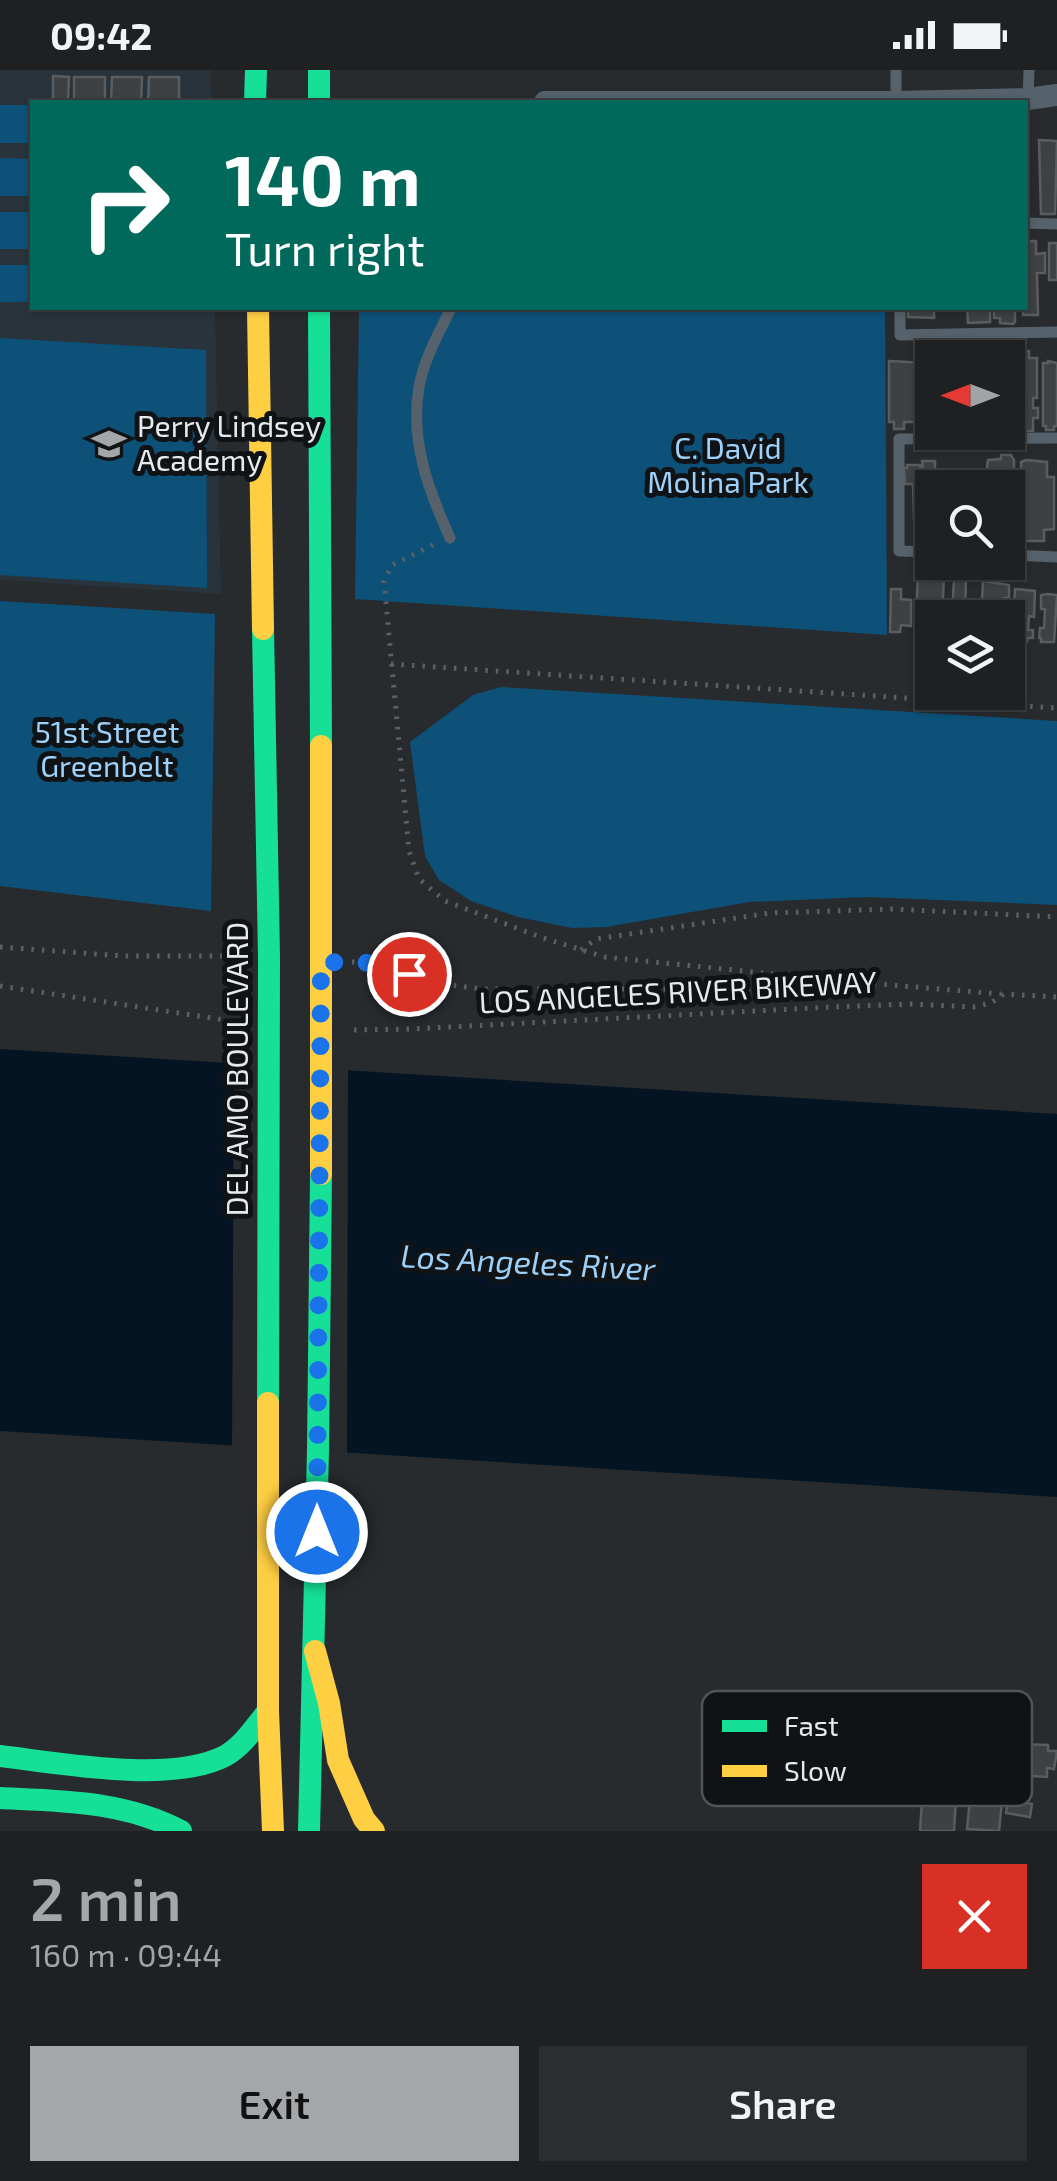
<!DOCTYPE html>
<meta charset="utf-8">
<style>
body{margin:0;font-family:"Exo 2",sans-serif;background:#2b2d2f;color:#f1f3f6;height:100vh;display:flex;flex-direction:column;font-size:38px;white-space:nowrap}
*{box-sizing:border-box;margin:0}
p{font-size:32px;color:#a1a3a5}
.icon{flex:none;width:55px;height:55px;fill:none;stroke:currentColor;stroke-width:2;stroke-linecap:round;stroke-linejoin:round}
.map{position:relative;height:1761px;overflow:hidden}
.sheet{display:flex;flex-direction:column;background:#1e2022;flex:1}
.sheet>*{flex:none}
.guide{position:absolute;left:30px;top:30px;width:998px;height:210px;border-radius:0px;box-shadow:0 2px 8px #0004,0 0 0 2px #3c3e40;background:#00695c;color:#fff;overflow:hidden}
.needle{width:65px;rotate:270deg}
.controls{position:absolute;left:915px;top:270px;display:grid;gap:20px}
.controls a{display:grid;place-items:center;width:110px;height:110px;border-radius:0px;background:#1e2022;box-shadow:0 2px 8px #0004,0 0 0 2px #3c3e40;font-size:50px}
.pin{position:absolute;display:grid;place-items:center;width:85px;height:85px;color:#fff;margin:-42px;border:5px solid #fff;border-radius:50%;box-shadow:0 2px 10px #0007}
.me{position:absolute;width:110px;margin:-55px;rotate:0deg;stroke-linejoin:round;filter:drop-shadow(0 0 8px #0008)}
.turn{display:flex;align-items:center;gap:35px;height:210px;padding:0 30px;font-size:45px}
.turn .icon{width:130px;height:130px;stroke-width:2.5}
.turn b{display:block;font-size:70px;line-height:85px}
.round{display:grid;place-items:center;flex:none;width:105px;height:105px;border-radius:0px;background:#2b2d2f}
.summary{display:flex;align-items:center;justify-content:space-between;height:170px;padding:0 30px}
h1{font-size:60px;font-weight:600;line-height:75px;color:#a3a7aa}
.cta{display:flex;gap:20px;margin-top:auto;padding:20px 30px}
.cta a{flex:1;height:115px;border-radius:0px;background:#a3a7aa;color:#111;font-size:40px;font-weight:600;line-height:115px;text-align:center}
.cta a+a{background:#2b2d2f;color:#f1f3f6}
.status{display:flex;justify-content:space-between;align-items:center;height:70px;padding:0 50px;background:#1e2022;direction:ltr}
.status svg{height:28px;fill:currentColor}
.map>svg:first-child{display:block}
.built{fill:#28333c}
.green{fill:#0d5179}
.water{fill:#041422}
.pier{fill:#282b2e}
.building{fill:#3e4144;stroke:#5a5c5e;stroke-width:2.5}
.lines{fill:none;stroke-linecap:round;stroke-linejoin:round}
.path{stroke:#596168;stroke-width:5;stroke-dasharray:2.5 8;stroke-linecap:butt}
.lane{stroke:#56626b;stroke-width:11}
.street{stroke:#56626b;stroke-width:22}
.fast{stroke:#16e098;stroke-width:22}
.slow{stroke:#ffcf43;stroke-width:22}
.route{stroke:#1a73e8;stroke-width:18;stroke-dasharray:0 32.4}
.labels{text-anchor:middle;stroke-width:10;stroke-linejoin:round;paint-order:stroke}
.poi-label{font-size:30px;fill:#e5eaed;stroke:#101316;text-anchor:start}
.park-label{font-size:30px;fill:#9dd1fa;stroke:#101316}
.street-label{font-size:30px;fill:#e5eaed;stroke:#101316}
.water-label{font-size:32px;font-style:italic;fill:#9cd0f9;stroke:#101316}
.key{fill:#101316;stroke:#505456;stroke-width:2.5}
.key-label{font-size:28px;fill:#e5eaed}
</style>
<div class="status"><b>09:42</b><svg viewBox="0 0 49 12"><path d="M0 12V9h3v3zM5 12V6h3v6zM10 12V3h3v9zM15 12V0h3v12zM26 1h20v11H26zM47 4h2v5h-2z"/></svg></div>
<div class="map">
<svg width="1057" height="1761" viewBox="0 0 1057 1761">
<rect width="100%" height="100%" fill="#282b2e"/>
<path class="built" d="M0 0H210L211 32H32V238H215L221 524 0 510Z"/>
<path class="green" d="M0 35H29V73H0Z
M0 88 29 89 28 126H0Z
M0 142H29V179H0Z
M0 195H30V232H0Z
M359 238H885L887 565 355 529Z
M0 268 206 280 207 518 0 505Z
M0 531 215 544 211 841 0 816Z
M501 617 1057 651V835L867 827 749 832 606 857 572 858 518 847 471 831 439 810 425 786 410 672 473 625Z"/>
<path class="water" d="M0 979 1057 1044V1427L0 1361Z"/>
<path class="pier" d="M234 989 348 996 347 1387 232 1380Z"/>
<path class="building" d="M53 6 69 7 68 32H53Z
M74 7H105V32H74Z
M112 7H142L141 32H111Z
M149 7H179V32H148Z
M1039 70 1057 71 1055 144H1041Z
M1025 171H1036V184L1045 183V203H1037L1038 245H1023V238H1025Z
M1049 173H1057V210H1049Z
M908 238H934V248L908 247Z
M967 238H992H990V252L968 253Z
M994 238H1015V252L1013 254 1000 253V248H994Z
M992 280H1012L1014 334H1008V343V288H992Z
M1019 281H1029V288H1037V328H1033V338H1038V348H1033V361H1018L1017 288H1019Z
M889 291 927 293V337H915V352H904V359H894V352H889Z
M1048 291 1057 293V356H1054V360H1046V356H1043V293H1048Z
M1001 385H1011L1014 390V423H1018V433H1014L1017 435V442H1014V468H1008V418H988V404H986L988 390 1001 389Z
M1026 390 1047 392V407H1054V459L1044 460V471H1024V460H1021V392Z
M922 391H935V402H937L936 418H932V473H923L921 466H918L921 450H914L913 414H905L904 398H907V395H920V398H923Z
M950 404H976L978 418H951Z
M918 503 944 506 942 548H932V568L915 567Z
M954 508 966 509 965 548H952Z
M983 511 1009 515V528H1004L1003 548H981Z
M891 519H901V529L911 530V556L901 555 900 562H890Z
M1015 519 1035 521 1034 547 1029 546 1028 560H1033V568H1027V572H1012Z
M1047 524 1057 525 1054 572H1041V568H1039L1040 558H1044L1045 539H1041V525Z
M928 1663 960 1665 954 1761H920L926 1669Z
M976 1667 1008 1670 999 1761 967 1759Z
M1018 1674 1048 1675V1681H1057L1054 1699 1047 1698V1707L1015 1705Z
M1008 1730 1032 1734 1030 1747 1006 1743Z"/>
<g class="lines">
<path class="path" d="M433 475 392 495 384 511 409 781 419 809 445 831 543 868 605 887 853 912
M391 594 1057 638
M0 877 123 886H236
M581 880 596 869 770 843 893 839 1057 847
M352 892 375 893 443 914 483 919H750L837 913
M853 912 1001 924
M0 916 238 952
M354 960 411 959 832 937 912 934 973 937 991 933 1004 924 1057 927"/>
<path class="lane" d="M896 0V32
M1028 29 1029 0
M1025 153 1057 154
M900 238V265L1057 262
M450 468C428 419 410 371 419 317 424 289 439 263 451 238
M932 482 899 481V369L1057 368
M1008 485 1057 487"/>
<path class="street" d="M545 32H896L1028 29 1057 25"/>
<path class="fast" d="M319 0V32
M255 32 256 0
M319 238 321 676
M263 559 269 887 268 1333
M0 1686C60 1693 170 1714 225 1686 243 1676 255 1657 268 1641
M0 1728C63 1731 124 1731 181 1761
M309 1761 318 1380 321 1104"/>
<path class="slow" d="M258 238 263 559
M321 676V1104
M268 1333V1641L273 1761
M315 1581 329 1633 338 1690 364 1749 374 1761"/>
</g>
<g class="lines">
<path class="route" d="M317 1462 321 892 375 893 409 904"/>
</g>
<defs>
<g id="school-bare" transform="scale(2.7)"><path d="M0-5L7-2L0 1L-7-2ZM-4 1L0 2.5L4 1V4Q0 6-4 4Z" fill="#a3a7aa" stroke="#101316" stroke-width="2.5" paint-order="stroke"/></g>
</defs>
<g fill-rule="evenodd">
<use href="#school-bare" x="109" y="374"/>
</g>
<g class="labels">
<g class="poi-label">
<text x="137" y="367">Perry Lindsey<tspan x="137" dy="34">Academy</tspan></text>
</g>
<g class="park-label">
<text x="728" y="389">C. David<tspan x="728" dy="34">Molina Park</tspan></text>
<text x="107" y="673">51st Street<tspan x="107" dy="34">Greenbelt</tspan></text>
</g>
<g class="street-label">
<text transform="translate(678 923) rotate(-3)" y="10">LOS ANGELES RIVER BIKEWAY</text>
<text transform="translate(238 999) rotate(-90)" y="10">DEL AMO BOULEVARD</text>
</g>
<g class="water-label">
<text transform="translate(528 1193) rotate(3)" y="11">Los Angeles River</text>
</g>
</g>
<rect x="702" y="1621" width="330" height="115" rx="15" class="key"/>
<rect x="722" y="1650" width="45" height="12" fill="#16e098"/>
<rect x="722" y="1695" width="45" height="12" fill="#ffcf43"/>
<g class="key-label">
<text x="784" y="1666">Fast</text>
<text x="784" y="1711">Slow</text>
</g>
</svg>
<div class="controls">
<a><svg class="needle" viewBox="-14 -14 28 28"><path d="M0-13l5 13h-10z" fill="#e53935"/><path d="M0 13l5-13h-10z" fill="#a1a3a5"/></svg></a>
<a><svg class="icon" aria-label="search" viewBox="0 0 24 24"><circle cx="10" cy="10" r="6"/><path d="M15 15l6 6"/></svg></a>
<a><svg class="icon" aria-label="layers" viewBox="0 0 24 24"><path d="M12 4l9 5-9 5-9-5zM3 14l9 5 9-5"/></svg></a>
</div>
<div class="pin" style="left:409px;top:904px;background:#d93025"><svg class="icon" aria-label="arrive" viewBox="0 0 24 24"><path d="M6 21V4h12l-3 4 3 4H6"/></svg></div>
<svg class="me" style="left:317px;top:1462px" viewBox="-20 -20 40 40"><circle r="17" fill="#1a73e8" stroke="#fff" stroke-width="3"/><path d="M0-11L8 9 0 5-8 9z" fill="#fff"/></svg>
<div class="guide">
<div class="turn"><svg class="icon" aria-label="right" viewBox="0 0 24 24"><path d="M7 20v-9h11M14 6l5 5-5 5"/></svg><div><b>140 m</b>Turn right</div></div>
</div>
</div>
<section class="sheet">
<div class="summary"><div><h1>2 min</h1><p>160 m · 09:44</p></div><a class="round" style="background:#d93025;color:#fff"><svg class="icon" aria-label="close" viewBox="0 0 24 24"><path d="M6 6l12 12M18 6L6 18"/></svg></a></div>
<div class="cta"><a>Exit</a><a>Share</a></div>
</section>
